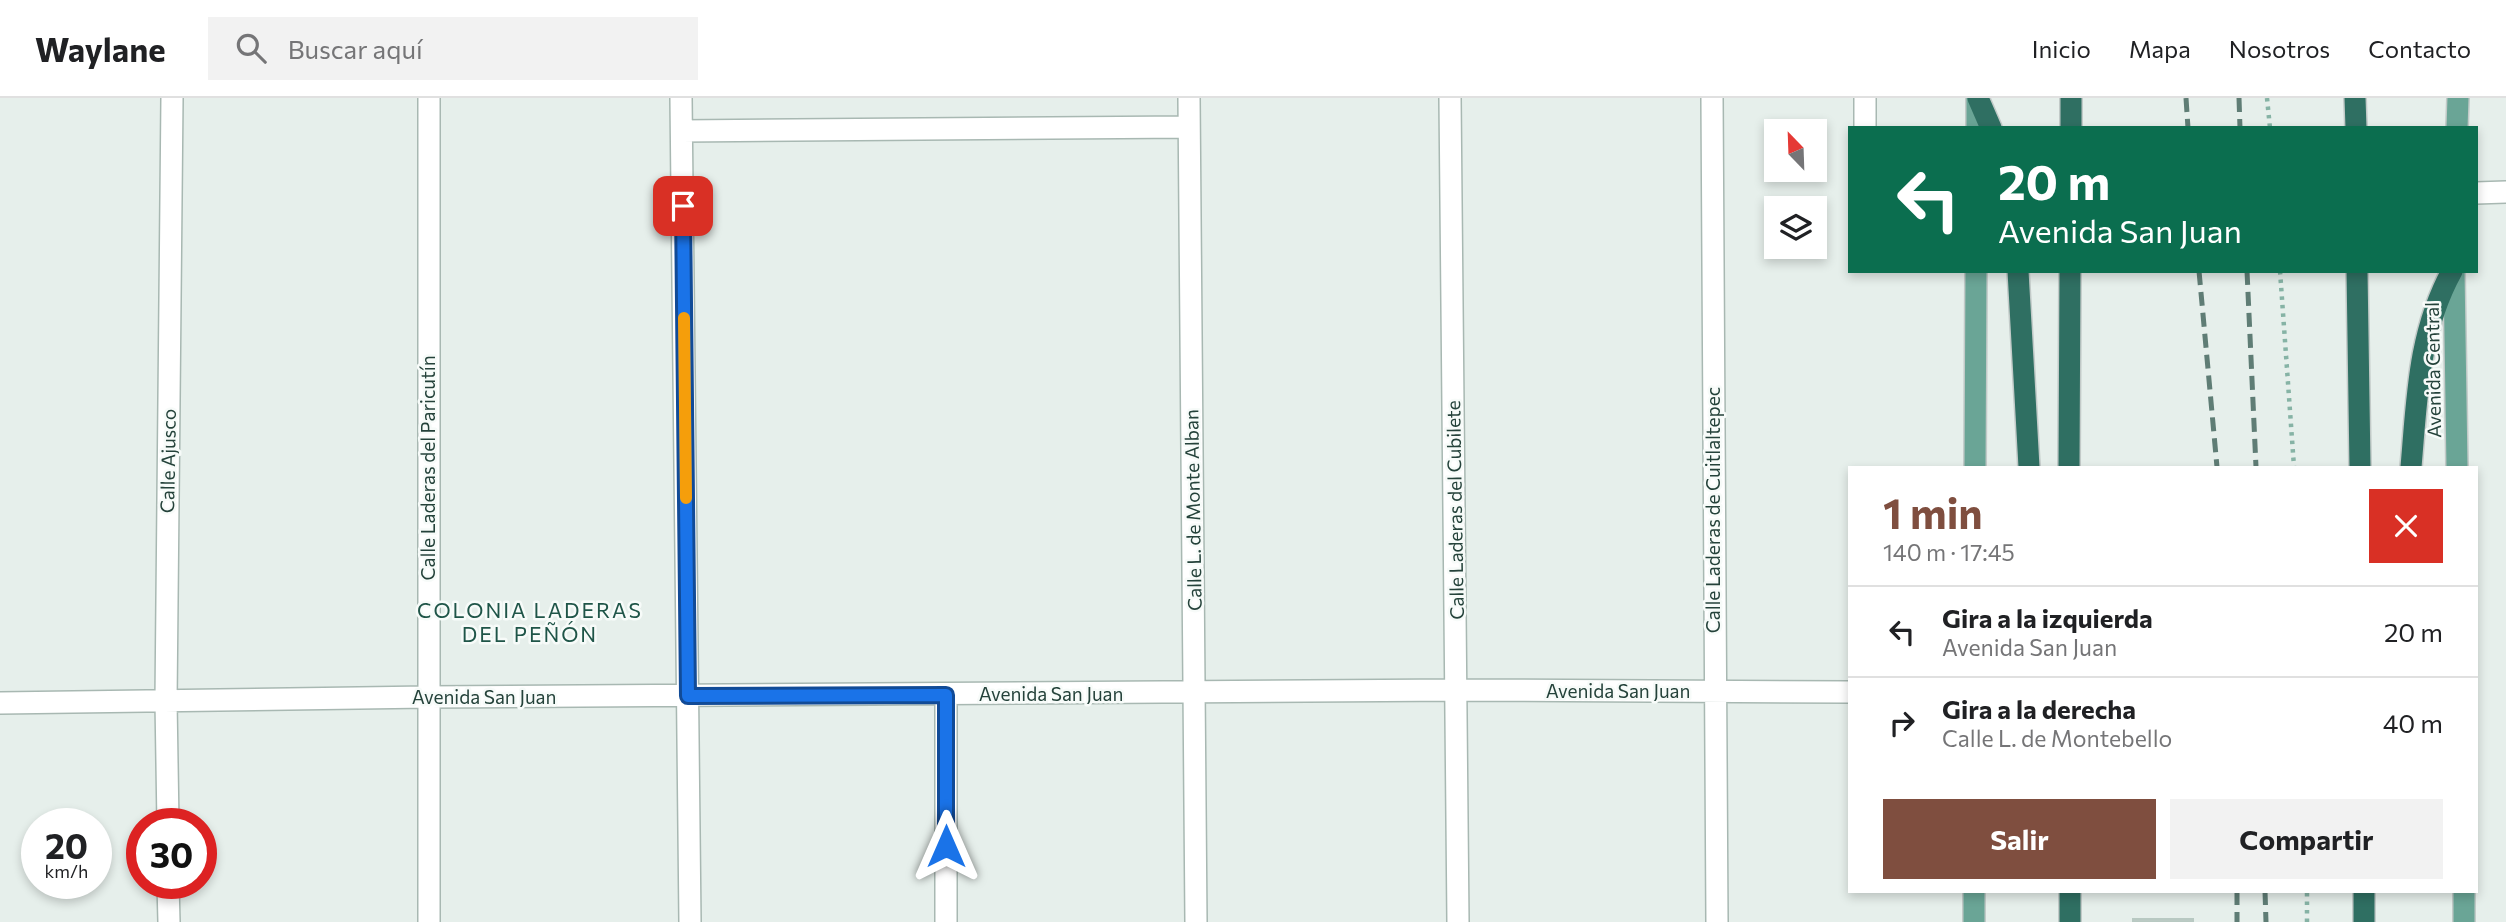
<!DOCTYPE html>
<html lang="es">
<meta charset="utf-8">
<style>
body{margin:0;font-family:Commissioner,sans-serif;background:#f2f2f2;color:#202124;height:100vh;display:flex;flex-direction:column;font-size:26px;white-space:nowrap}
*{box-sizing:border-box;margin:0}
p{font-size:23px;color:#757577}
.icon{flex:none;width:38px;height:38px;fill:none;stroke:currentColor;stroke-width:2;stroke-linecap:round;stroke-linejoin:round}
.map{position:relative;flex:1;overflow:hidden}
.side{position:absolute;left:1848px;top:368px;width:630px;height:427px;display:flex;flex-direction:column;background:#fff;border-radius:0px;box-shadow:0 4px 10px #0003}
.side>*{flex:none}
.hud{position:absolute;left:1848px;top:28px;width:630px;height:147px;border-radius:0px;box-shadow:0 4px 10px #0003;background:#0b6e4f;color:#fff;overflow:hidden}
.needle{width:46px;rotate:337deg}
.controls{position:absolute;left:1764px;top:21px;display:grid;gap:14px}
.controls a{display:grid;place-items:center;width:63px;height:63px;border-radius:0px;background:#fff;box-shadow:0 4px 10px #0003;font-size:35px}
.speed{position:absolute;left:21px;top:710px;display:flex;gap:14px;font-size:35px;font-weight:700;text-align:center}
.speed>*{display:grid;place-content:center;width:91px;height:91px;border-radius:50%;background:#fff;box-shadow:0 4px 10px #0003;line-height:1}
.speed small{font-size:18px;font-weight:400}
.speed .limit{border:10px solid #d22;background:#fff;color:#111}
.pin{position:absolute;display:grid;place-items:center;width:60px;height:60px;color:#fff;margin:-30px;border-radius:14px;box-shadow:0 4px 10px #0006}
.me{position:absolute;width:77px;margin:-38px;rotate:0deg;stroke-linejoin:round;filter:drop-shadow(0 0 5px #0008)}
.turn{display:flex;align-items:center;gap:24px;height:147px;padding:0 35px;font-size:32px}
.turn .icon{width:91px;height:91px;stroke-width:2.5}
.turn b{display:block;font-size:49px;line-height:60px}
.round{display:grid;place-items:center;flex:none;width:74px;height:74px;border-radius:0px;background:#f2f2f2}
.overview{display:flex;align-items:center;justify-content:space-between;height:119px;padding:0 35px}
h1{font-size:42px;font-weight:700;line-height:52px;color:#7f4e3f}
.action{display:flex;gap:14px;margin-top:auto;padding:14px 35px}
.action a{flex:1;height:80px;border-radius:0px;background:#7f4e3f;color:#fff;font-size:28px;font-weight:700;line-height:80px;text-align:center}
.action a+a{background:#f2f2f2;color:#202124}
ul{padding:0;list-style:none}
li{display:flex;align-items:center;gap:21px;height:91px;padding:0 35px;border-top:2px solid #e0e0e0}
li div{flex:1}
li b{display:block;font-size:26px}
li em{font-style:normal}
header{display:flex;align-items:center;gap:42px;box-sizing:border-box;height:98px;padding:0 35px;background:#fff;border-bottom:2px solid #e0e0e0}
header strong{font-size:33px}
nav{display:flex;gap:38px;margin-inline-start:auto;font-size:24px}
.search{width:490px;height:63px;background:#f2f2f2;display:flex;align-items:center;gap:18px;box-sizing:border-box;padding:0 24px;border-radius:0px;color:#757577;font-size:26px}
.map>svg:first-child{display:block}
.building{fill:#bbcac4;stroke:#b8c9c2;stroke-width:2}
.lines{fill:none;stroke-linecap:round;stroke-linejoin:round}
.minor-casing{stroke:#a8b8b2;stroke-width:24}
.major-casing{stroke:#c2cac8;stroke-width:24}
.highway-casing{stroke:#c2cac8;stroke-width:24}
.path{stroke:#86b3a5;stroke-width:4.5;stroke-dasharray:3.5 5;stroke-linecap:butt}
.minor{stroke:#fff;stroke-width:21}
.major{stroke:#6aa596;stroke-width:21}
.highway{stroke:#2f6f62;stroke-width:21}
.rail{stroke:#5f7d75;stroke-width:5;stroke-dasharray:14 7;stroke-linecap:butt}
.route-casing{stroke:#114b97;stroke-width:18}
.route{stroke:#1a73e8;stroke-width:12}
.slow{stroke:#f59e0b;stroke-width:12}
.labels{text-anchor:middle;stroke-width:5;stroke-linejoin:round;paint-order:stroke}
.street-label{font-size:19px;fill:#24423a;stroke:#f7fbf9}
.neighbourhood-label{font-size:21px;letter-spacing:2px;fill:#1f5548;stroke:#f7fbf9}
</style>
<header>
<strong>Waylane</strong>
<div class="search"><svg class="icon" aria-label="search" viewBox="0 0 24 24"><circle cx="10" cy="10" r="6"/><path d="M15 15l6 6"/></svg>Buscar aquí</div>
<nav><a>Inicio</a><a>Mapa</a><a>Nosotros</a><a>Contacto</a></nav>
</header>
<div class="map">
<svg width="2506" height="824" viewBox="0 0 2506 824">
<rect width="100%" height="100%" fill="#e6efeb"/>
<path class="building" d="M2133 821H2193V824H2133Z"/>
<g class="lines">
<g class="minor-casing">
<path id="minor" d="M681 0 690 824
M1189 0 1196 824
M1450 0 1458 824
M1712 0 1717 824
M1865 30V0
M682 33 1189 29
M2476 95 2506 94
M946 597V824
M0 605 428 599 1457 592 1850 594
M168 726 166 603 172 0
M168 786 169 824
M429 824V0"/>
</g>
<g class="major-casing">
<path id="major" d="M1977 30V0
M2457 30 2458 0
M2454 173 2457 369
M1975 369 1976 173
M2464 793V824
M1974 824V793"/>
</g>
<g class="highway-casing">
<path id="highway" d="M1978 0 1991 30
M2355 0 2356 30
M2071 30V0
M2018 173 2029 369
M2357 173 2360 369
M2069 369 2070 173
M2411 369C2417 301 2418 235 2452 173
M2070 793V824
M2364 824V793"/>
</g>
<path class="path" d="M2267 0 2270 30
M2280 173 2294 369
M2307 824V793"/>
<use href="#minor" class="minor"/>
<use href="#major" class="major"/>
<use href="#highway" class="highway"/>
<path class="rail" d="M2186 0 2188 30
M2239 0 2240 30
M2199 173 2217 369
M2247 173 2256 369
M2237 793V824
M2265 793 2266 824"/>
</g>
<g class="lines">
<g class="route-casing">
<path id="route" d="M683 108 688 598 946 597V748"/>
</g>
<use href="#route" class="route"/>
<path class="slow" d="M684 220 686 400"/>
</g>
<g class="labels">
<g class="street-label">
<text transform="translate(2433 272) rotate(-91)" y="7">Avenida Central</text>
<text transform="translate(168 363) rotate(-89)" y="7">Calle Ajusco</text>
<text transform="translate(428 370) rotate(-90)" y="7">Calle Laderas del Paricutín</text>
<text transform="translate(1193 412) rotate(-91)" y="7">Calle L. de Monte Alban</text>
<text transform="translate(1455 412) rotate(-91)" y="7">Calle Laderas del Cubilete</text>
<text transform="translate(1713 412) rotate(-90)" y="7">Calle Laderas de Cuitlaltepec</text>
<text x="1618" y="600">Avenida San Juan</text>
<text x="1051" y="603">Avenida San Juan</text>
<text x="484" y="606">Avenida San Juan</text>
</g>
<g class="neighbourhood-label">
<text x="530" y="520">COLONIA LADERAS<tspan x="530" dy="24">DEL PEÑÓN</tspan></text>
</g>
</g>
</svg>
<div class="controls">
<a><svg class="needle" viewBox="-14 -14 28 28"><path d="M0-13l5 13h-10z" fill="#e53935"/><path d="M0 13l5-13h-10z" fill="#757577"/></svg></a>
<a><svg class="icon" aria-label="layers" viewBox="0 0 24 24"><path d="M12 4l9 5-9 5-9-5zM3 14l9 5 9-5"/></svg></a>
</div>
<div class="speed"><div>20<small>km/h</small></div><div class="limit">30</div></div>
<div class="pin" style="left:683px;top:108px;background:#d93025"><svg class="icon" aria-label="arrive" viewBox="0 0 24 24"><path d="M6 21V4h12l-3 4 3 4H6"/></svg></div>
<svg class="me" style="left:946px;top:748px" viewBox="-20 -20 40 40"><path d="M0-17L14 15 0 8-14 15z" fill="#1a73e8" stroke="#fff" stroke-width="4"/></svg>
<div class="hud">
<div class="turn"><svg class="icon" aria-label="left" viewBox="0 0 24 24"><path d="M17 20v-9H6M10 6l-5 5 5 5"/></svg><div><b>20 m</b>Avenida San Juan</div></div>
</div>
<section class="side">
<div class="overview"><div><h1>1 min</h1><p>140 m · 17:45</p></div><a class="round" style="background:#d93025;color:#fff"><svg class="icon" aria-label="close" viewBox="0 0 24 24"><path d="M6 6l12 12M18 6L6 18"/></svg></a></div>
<ul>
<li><svg class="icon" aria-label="left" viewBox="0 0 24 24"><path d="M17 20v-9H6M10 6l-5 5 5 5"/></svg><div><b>Gira a la izquierda</b><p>Avenida San Juan</p></div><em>20 m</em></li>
<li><svg class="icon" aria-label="right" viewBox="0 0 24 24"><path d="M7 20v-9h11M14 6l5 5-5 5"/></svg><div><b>Gira a la derecha</b><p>Calle L. de Montebello</p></div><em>40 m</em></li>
</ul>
<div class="action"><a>Salir</a><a>Compartir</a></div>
</section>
</div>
